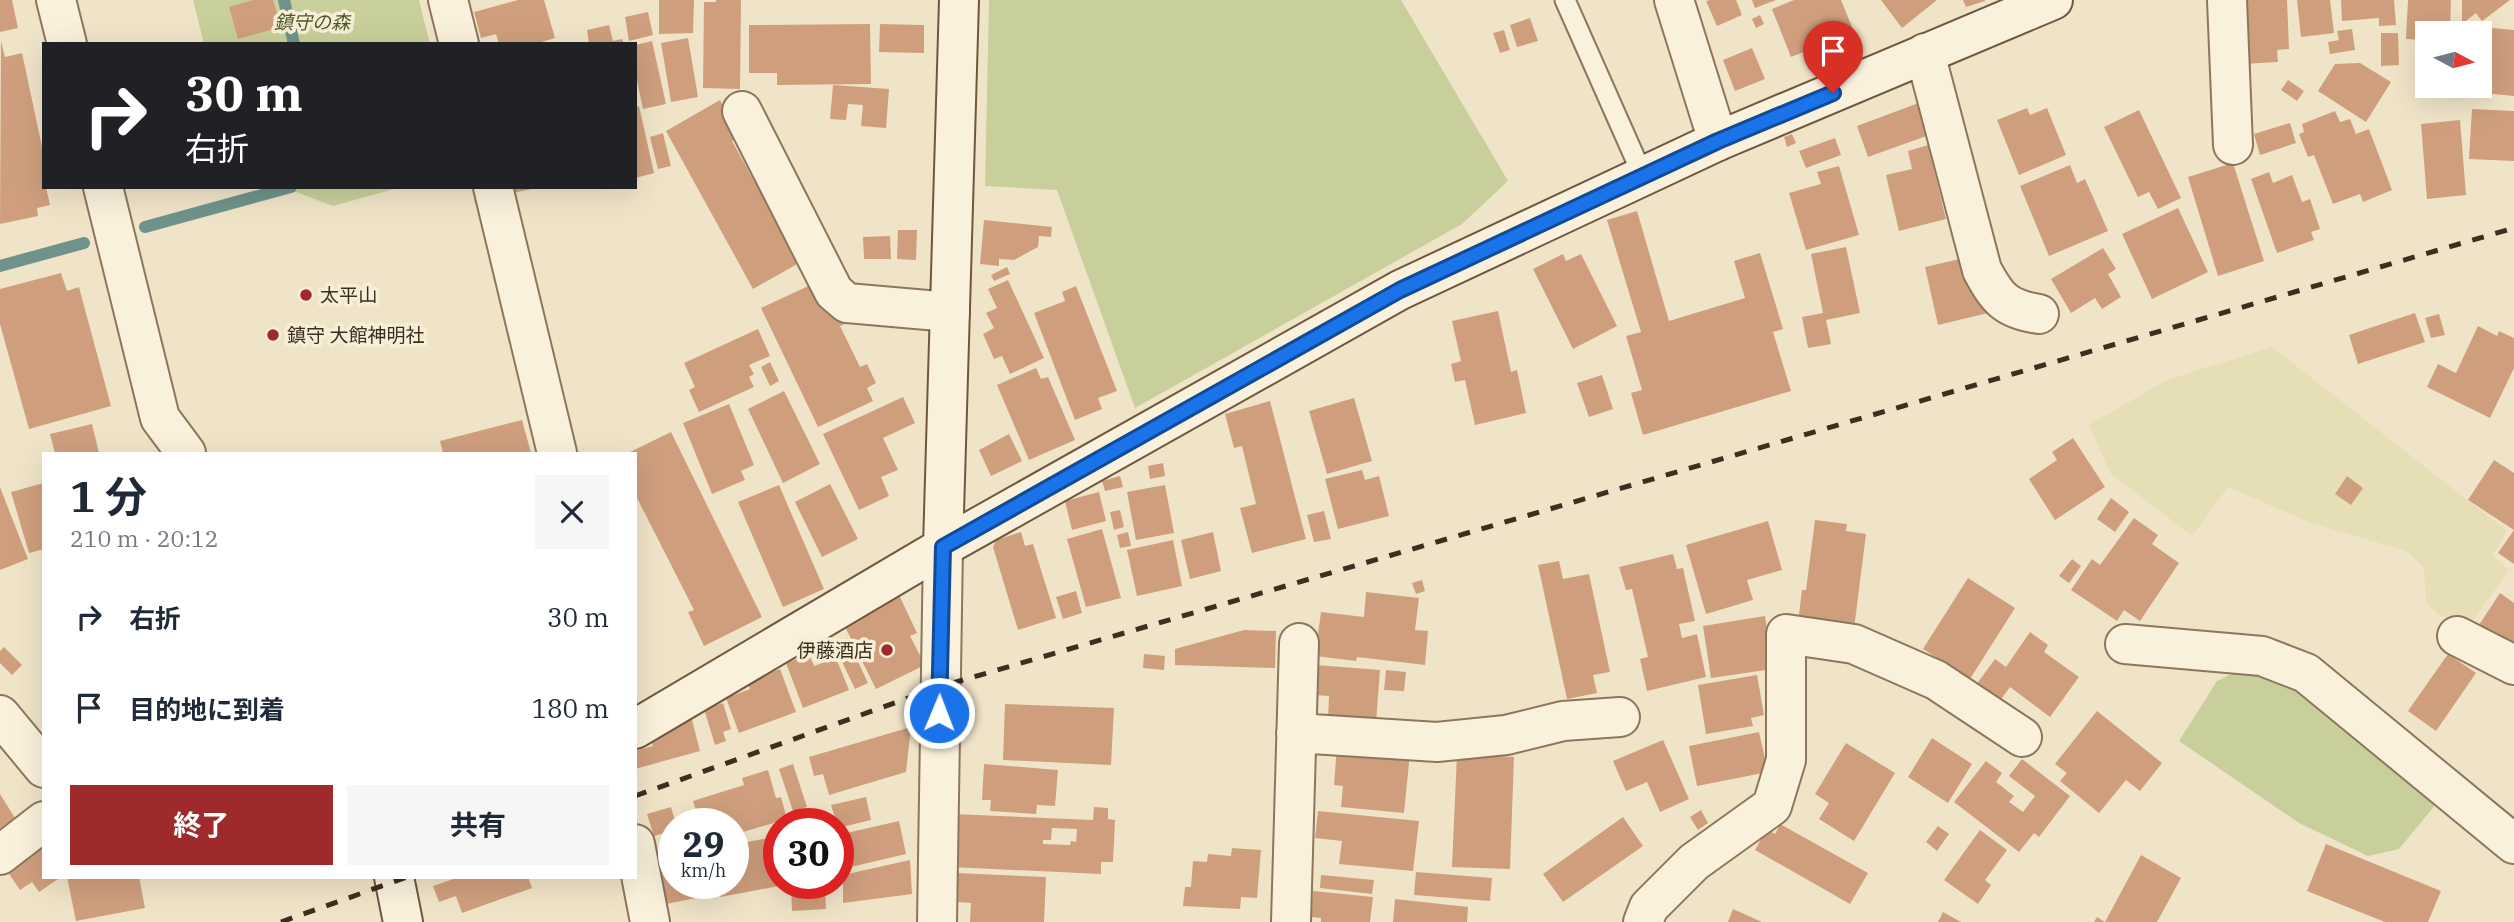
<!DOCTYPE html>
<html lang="ja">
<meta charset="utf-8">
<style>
body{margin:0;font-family:"IBM Plex Serif","Noto Sans JP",serif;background:#f6f6f7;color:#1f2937;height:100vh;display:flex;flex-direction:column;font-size:26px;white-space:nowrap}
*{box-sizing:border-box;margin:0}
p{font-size:23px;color:#747a83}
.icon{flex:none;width:38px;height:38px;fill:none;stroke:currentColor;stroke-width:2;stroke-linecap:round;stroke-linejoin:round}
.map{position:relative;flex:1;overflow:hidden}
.drawer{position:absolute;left:42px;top:452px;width:595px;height:427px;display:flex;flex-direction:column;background:#fff;border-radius:0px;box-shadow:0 7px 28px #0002}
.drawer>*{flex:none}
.guide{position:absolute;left:42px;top:42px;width:595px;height:147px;border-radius:0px;box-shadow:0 7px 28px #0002;background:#202124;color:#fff;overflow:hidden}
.needle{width:46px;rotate:97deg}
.buttons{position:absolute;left:2415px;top:21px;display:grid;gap:14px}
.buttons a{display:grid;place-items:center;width:77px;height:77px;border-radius:0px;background:#fff;box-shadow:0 7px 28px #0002;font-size:35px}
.speed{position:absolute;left:658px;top:808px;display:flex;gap:14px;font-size:35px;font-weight:700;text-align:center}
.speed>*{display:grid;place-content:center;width:91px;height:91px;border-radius:50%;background:#fff;box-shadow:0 7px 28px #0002;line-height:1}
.speed small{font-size:18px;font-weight:400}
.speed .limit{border:10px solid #d22;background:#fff;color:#111}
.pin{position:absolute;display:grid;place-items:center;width:60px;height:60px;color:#fff;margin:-72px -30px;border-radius:50% 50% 50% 0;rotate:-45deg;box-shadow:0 0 7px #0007}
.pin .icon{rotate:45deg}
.me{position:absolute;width:77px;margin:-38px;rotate:1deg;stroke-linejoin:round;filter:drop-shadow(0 0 5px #0008)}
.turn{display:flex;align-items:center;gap:24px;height:147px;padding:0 28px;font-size:32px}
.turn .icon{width:91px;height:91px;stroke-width:2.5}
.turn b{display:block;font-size:49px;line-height:60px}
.round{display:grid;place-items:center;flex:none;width:74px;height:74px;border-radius:0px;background:#f6f6f7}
.head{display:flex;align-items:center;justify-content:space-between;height:119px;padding:0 28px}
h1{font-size:42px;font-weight:700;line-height:52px}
.action{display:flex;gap:14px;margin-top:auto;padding:14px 28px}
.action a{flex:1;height:80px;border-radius:0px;background:#9e2a2b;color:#fff;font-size:28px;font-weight:700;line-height:80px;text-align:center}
.action a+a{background:#f6f6f7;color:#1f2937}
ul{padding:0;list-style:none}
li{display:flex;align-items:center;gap:21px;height:91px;padding:0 28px}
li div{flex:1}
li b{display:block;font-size:26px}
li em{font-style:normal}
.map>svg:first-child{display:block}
.farmland{fill:#e6deb5}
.green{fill:#c9cf9b}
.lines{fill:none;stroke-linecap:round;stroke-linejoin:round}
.stream{stroke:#6f938a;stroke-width:12}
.building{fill:#cf9f7d;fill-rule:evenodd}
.lane-casing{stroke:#8d765c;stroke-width:23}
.street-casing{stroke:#8d765c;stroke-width:42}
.secondary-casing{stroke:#6f573f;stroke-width:42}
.lane{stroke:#faf1dc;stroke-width:19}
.street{stroke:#faf1dc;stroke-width:38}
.secondary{stroke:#faf1dc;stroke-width:38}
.rail{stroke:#3d2e20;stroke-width:5;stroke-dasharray:12 12;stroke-linecap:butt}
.route-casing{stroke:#114b97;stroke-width:18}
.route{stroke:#1a73e8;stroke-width:12}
.poi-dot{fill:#9e2a2b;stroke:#f7eed8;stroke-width:2.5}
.labels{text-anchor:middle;stroke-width:7;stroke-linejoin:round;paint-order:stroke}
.park-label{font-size:19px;font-style:italic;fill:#4d5a26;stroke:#f7eed8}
.poi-label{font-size:19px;fill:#3d2e20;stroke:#f7eed8;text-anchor:start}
</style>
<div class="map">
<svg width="2514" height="922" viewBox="0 0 2514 922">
<rect width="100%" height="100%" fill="#f0e4c8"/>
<path class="farmland" d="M2272 347 2507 531 2492 555 2509 570 2469 626 2438 615 2426 603 2424 568 2406 551 2311 523 2228 487 2192 536 2110 473 2089 425 2167 380Z"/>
<path class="green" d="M193 0H419L430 44H204Z
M989 0H1401L1508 181 1462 224 1135 408 1057 190 985 186Z
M283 187H401L333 206Z
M2247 666 2268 668 2441 798 2399 849 2368 856 2299 823 2179 741 2217 681Z"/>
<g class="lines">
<path class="stream" d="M284 0 294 44
M145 227 291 187
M0 266 84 243"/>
</g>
<path class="building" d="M0 0H12L18 28 0 32Z
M253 0H273L281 27 238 39 229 7Z
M518 0H544L555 38 535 44H499L496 34 481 38 474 12Z
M659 0H694L693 33 659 34Z
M716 0H741L740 89 703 88 704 2H716Z
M1710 0H1736L1742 15 1717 26 1706 1Z
M1752 0H1776L1755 8Z
M1794 0H1841L1854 32 1791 57 1772 9Z
M1881 0H1937L1902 28Z
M1963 0H1985V1L1966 7Z
M2240 0H2287L2289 49 2277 50 2278 62 2243 64Z
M2297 0H2330L2334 33 2301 37Z
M2341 0H2394L2396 25 2379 26V18L2342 21Z
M2408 0H2451L2450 33H2427V40L2406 39Z
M2462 0H2510L2482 21 2476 13 2462 24Z
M648 12 653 35 629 41 625 17Z
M1760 15 1764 24 1756 28 1752 19Z
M1530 18 1538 41 1517 47 1510 25Z
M870 24 871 84 777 85V73H749V25Z
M880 24 924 25V53L879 52Z
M609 25 613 41 622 39 624 44H589L587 30Z
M2481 27 2514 30V96L2474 92 2475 86H2480Z
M2352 29 2355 50 2330 54 2328 42 2339 40 2337 31Z
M1504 30 1510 50 1500 53 1493 33Z
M2381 33H2398L2399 65 2381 66Z
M688 38 698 97 671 102 661 43Z
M1 41 5 57 22 53 44 156V187H46L50 205 37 208 38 216 0 224Z
M652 41 666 104 643 109 635 71V45Z
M1752 48 1765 79 1735 91 1723 60Z
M2360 63 2391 82 2366 122 2318 91 2335 64Z
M2288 80 2304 91 2297 101 2281 90Z
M833 85 889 89 886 128 861 126 863 105 848 104 846 120 830 119Z
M720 100 740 137 732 141 778 224 806 259 753 289 666 131Z
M1921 102 1932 134 1868 157 1857 126Z
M639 106 654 173 635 178V107Z
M2027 108 2030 115 2047 108 2066 155 2019 175 1997 120Z
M2472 109 2514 111V161L2469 159Z
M2139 110 2181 198 2158 209 2149 192 2138 197 2104 127Z
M2335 111 2340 122 2350 119 2356 134 2369 129 2392 190 2363 202 2360 194 2333 204 2314 155 2308 157 2299 134 2304 132 2302 124Z
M2460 120 2466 195 2427 199 2421 124Z
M2290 123 2296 143 2260 155 2254 134Z
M663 133 671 166 658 169 650 137Z
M1792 134 1796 143 1787 147 1784 137Z
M1835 138 1841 155 1806 168 1799 151Z
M1928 145 1946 219 1899 231 1886 175 1912 169 1908 151Z
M2233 163 2264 261 2218 276 2188 177Z
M2070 165 2077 183 2085 179 2108 231 2049 256 2020 186Z
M1839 166 1859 235 1806 250 1789 193 1821 184 1817 172Z
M2269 172 2273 183 2292 175 2302 202 2310 199 2320 229 2311 232 2314 240 2277 253 2251 179Z
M512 187H536V188L513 193Z
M2178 208 2208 272 2152 299 2122 234Z
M1637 211 1669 321 1745 298 1734 261 1760 253 1783 329 1773 332 1791 391 1643 435 1631 393 1642 390 1626 336 1641 332 1607 220Z
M984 220 1052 227 1051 237 1039 236 1038 247 1014 260 999 259V266L980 264Z
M898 230H917L916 260 897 259Z
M890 236 891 259H864L863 237Z
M1846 247 1860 313 1826 320 1831 344 1808 348 1802 317 1823 313 1811 254Z
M2103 248 2116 269 2108 274 2121 297 2102 309 2095 298 2071 313 2051 279Z
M1563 254 1566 261 1581 254 1617 326 1573 349 1533 269Z
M1964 258 1981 281 1988 313 1938 325 1925 267Z
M1007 267 1010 274 994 281 991 275Z
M61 273 67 291 79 287 111 406 29 429 0 324V289Z
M1008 280 1044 358 1010 374 1002 356 994 359 983 334 994 328 986 313 997 308 988 289Z
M817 282 837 303 847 323 840 326 860 367 867 364 876 383 867 388 873 401 818 427 761 308Z
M1076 286 1117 391 1098 398 1102 409 1075 420 1034 313 1065 301 1062 292Z
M1498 311 1511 372 1517 370 1526 413 1475 425 1465 380 1455 382 1451 364 1461 361 1452 321Z
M2415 313 2425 342 2358 364 2349 335Z
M2439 314 2445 335 2431 338 2425 318Z
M2478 326 2497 336 2499 331 2514 338V368L2490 418 2427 387 2438 364 2456 373Z
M758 329 770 356 749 365 754 374 749 377 754 387 699 412 689 390 695 387 684 363Z
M770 362 779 381 770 386 761 367Z
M1036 368 1041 379 1048 377 1075 440 1029 460 997 385Z
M1602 375 1613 409 1589 417 1577 383Z
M784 391 820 464 783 483 748 409Z
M903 397 915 423 883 438 898 470 881 477 889 496 859 510 823 434Z
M1354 398 1372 461 1327 474 1309 411Z
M1270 401 1306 539 1252 553 1240 508 1256 504 1242 446 1234 448 1225 414Z
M729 404 754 465 741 471 745 480 712 494 683 423Z
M522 420 531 453H443L440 441Z
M92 424 99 453H55L50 434Z
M671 432 762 617 704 646 688 612 694 610 635 494V453H628Z
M1009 434 1022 461 991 476 979 450Z
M2073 438 2105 487 2055 520 2029 479 2057 460 2052 452Z
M2494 460 2514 473V564L2498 553 2514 530 2468 500Z
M1163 463 1165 476 1150 479 1148 466Z
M1362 470 1365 480 1379 476 1389 516 1338 529 1325 479Z
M1120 476 1123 487 1105 491 1102 481Z
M2347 476 2363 488 2351 505 2335 494Z
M44 483V549L29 553 11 492Z
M830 484 858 539 822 557 795 502Z
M779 485 824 589 783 607 738 502Z
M1165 485 1174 533 1136 540 1127 492Z
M0 487 28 559 0 570Z
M1099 492 1106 521 1072 530 1065 501Z
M2111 498 2129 512 2115 532 2097 519Z
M1120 510 1124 527 1114 530 1110 512Z
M1324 511 1331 539 1314 542 1307 515Z
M2134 518 2158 535 2152 544 2179 563 2140 621 2124 610 2117 621 2071 590 2092 559 2100 565Z
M1815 520 1847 524 1846 531 1866 534 1854 629 1798 622 1802 590H1806Z
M1768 521 1782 570 1747 580 1753 600 1706 614 1686 545Z
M1102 529 1121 598 1086 607 1067 539Z
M1021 532 1025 546 1033 544 1056 618 1018 630 993 547 996 540Z
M1128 532 1131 546 1120 548 1117 535Z
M1213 532 1221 571 1190 579 1181 540Z
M1173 540 1182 586 1137 596 1127 550Z
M1673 554 1677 569 1683 568 1695 621 1679 624 1682 638 1697 634 1706 677 1647 691 1640 659 1648 657 1632 589 1626 590 1619 567Z
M2072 559 2081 566 2069 583 2059 576Z
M1559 561 1563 579 1589 574 1610 672 1593 675 1597 693 1567 699 1538 565Z
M1968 578 2015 608 1970 679 1923 649Z
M1422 580 1425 591 1416 594 1412 583Z
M1076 591 1082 613 1063 619 1056 597Z
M1366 592 1419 598 1415 630 1428 631 1425 665 1357 657 1356 661 1315 656 1321 612 1364 617Z
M2500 593 2514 603V647L2479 625Z
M899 595 917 633 910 636 925 665 876 689 843 623Z
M1765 616 1773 669 1711 678 1703 626Z
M1244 630 1276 631 1275 668 1175 665V649Z
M2030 632 2048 645 2044 652 2079 677 2050 717 2010 687 1999 702 1976 685 1995 659 2006 667Z
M847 638 868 683 855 689 834 645Z
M4 647 22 665 12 675 0 663V651Z
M809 654 814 666 836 658 849 690 803 708 786 663Z
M1144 654 1165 656 1164 670 1143 668Z
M2448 654 2476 673 2436 731 2408 711Z
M1316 665 1380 670 1376 723 1328 719 1329 696 1314 695Z
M780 669 796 712 739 733 726 698 750 689 747 681Z
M1386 670 1406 672 1404 691 1384 690Z
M1757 675 1764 715 1751 718 1753 726 1706 734 1698 685Z
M723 703 731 729 723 732 726 741 715 745 704 709Z
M1005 704 1114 708 1111 765 1003 760Z
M2097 711 2162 763 2140 791 2126 780 2099 813 2060 781 2067 773 2055 764Z
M691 716 700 751 635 769V751L653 746 650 738Z
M911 727 906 772 829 795 823 774 814 776 809 757Z
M1759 732 1768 772 1697 786 1689 746Z
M1932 738 1972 764 1948 803 1908 777Z
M1663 740 1689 799 1660 812 1647 782 1626 791 1613 761Z
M1846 743 1895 773 1854 841 1819 819 1829 803 1815 794Z
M1337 746 1410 753 1404 813 1341 807 1343 786 1334 785Z
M1457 754 1514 757 1510 869 1452 867Z
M2022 759 2070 796 2039 837 2034 833 2019 852 1954 802 1986 761 2002 773 1996 782 2014 796 2009 802 2023 812 2035 796 2009 776Z
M793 764 807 807 793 811 779 769Z
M984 764 1058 770 1055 806 1037 805 1036 814 990 811 991 800H982Z
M768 770 776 798 781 797 787 819 733 835V824H700L693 801 744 785 742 778Z
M0 794 15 818 0 828Z
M866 797 871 820 838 828 831 805Z
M671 807 676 824H674V830L654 836 647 814Z
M1094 807 1108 808V819L1115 820 1113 862H1101V874L950 867 952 814 1093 820ZM1052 828 1077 829 1076 842 1071 841 1070 845 1043 844V840H1051Z
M1701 810 1708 823 1698 830 1690 817Z
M1318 811 1419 821 1413 871 1339 864 1342 841 1315 838Z
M1623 817 1643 846 1563 902 1543 874Z
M899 821 906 854 838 870V835Z
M1780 824 1868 873 1850 904 1755 850 1767 829 1775 834Z
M1938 826 1949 834 1937 851 1926 842Z
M1980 830 2007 850 1985 880 1991 885 1978 904 1944 880Z
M778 836 779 884 784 885 720 897 718 884H733V845Z
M44 841V877H61L39 892 32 882 20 890 5 868Z
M2326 844 2441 891 2428 922H2385L2307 891Z
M1232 848 1261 850 1257 898 1241 897 1240 909 1183 906 1185 887H1191L1193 861 1207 862 1208 854 1231 856Z
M2141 855 2181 878 2157 922H2094L2097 917 2105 922Z
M910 860 912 894 843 903V875Z
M674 865V884H693L696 898 661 905 654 868Z
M1416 872 1492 878 1490 901 1414 895Z
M957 873 1046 877 1044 922H970L971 903 956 902Z
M1321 875 1374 880 1372 894 1320 888Z
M67 877H139L145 908 76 921Z
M459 877H528L532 888 462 913 456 896 439 902 433 886Z
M791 884H838V889L825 890 826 909 792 911Z
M1313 891 1373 897 1370 922H1321V918L1311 917Z
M1395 899 1468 907 1467 922H1393Z
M1733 909 1762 922H1728Z
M1943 912 1961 922H1938Z"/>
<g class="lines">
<g class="lane-casing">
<path id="lane" d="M1565 0 1643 176"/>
</g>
<g class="street-casing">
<path id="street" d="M56 0 67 44
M448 0 459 44
M1674 0 1718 141
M2227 0 2233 145
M1925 53 1982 270C1997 298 2005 309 2039 314
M742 111 834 292 847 303 950 312
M103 187 160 418 186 453
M493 187 557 453
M2457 636 2514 665
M2125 644 2262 656 2306 673 2514 844
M0 715 44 768
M1296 733 1437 742 1506 735 1563 721 1620 717
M635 844 650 922
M0 855 44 821
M937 922 943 547
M1291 922 1299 643
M1643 922 1649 907 1694 862 1772 806 1786 760V634L1854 644 1936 680 2022 737"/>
</g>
<g class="secondary-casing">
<path id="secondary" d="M943 547 959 0
M635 729 943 547 1400 290 1718 141 2053 0
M394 877 403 922"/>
</g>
<use href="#lane" class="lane"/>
<use href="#street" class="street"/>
<use href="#secondary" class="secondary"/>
<path class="rail" d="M635 796 939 687 2514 228
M281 922 407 877"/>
</g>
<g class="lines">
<g class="route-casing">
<path id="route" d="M939 713 943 547 1400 290 1718 141 1833 93"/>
</g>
<use href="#route" class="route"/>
</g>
<g class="poi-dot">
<circle cx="306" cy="295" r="7"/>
<circle cx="273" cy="335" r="7"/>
<circle cx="887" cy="650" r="7"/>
</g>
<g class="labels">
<g class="park-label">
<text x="312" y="29">鎮守の森</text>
</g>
<g class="poi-label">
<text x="320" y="302">太平山</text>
<text x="287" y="342">鎮守 大館神明社</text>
<text x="873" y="657" text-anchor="end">伊藤酒店</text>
</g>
</g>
</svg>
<div class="buttons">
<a><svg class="needle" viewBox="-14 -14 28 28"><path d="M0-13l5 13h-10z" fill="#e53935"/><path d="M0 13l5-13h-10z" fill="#747a83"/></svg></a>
</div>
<div class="speed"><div>29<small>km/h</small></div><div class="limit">30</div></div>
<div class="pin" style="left:1833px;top:93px;background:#d93025"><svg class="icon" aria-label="arrive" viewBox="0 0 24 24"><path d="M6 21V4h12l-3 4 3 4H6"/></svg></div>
<svg class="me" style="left:939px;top:713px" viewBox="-20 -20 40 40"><circle r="17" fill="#1a73e8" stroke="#fff" stroke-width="3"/><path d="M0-11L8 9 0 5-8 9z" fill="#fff"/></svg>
<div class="guide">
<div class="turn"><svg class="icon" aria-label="right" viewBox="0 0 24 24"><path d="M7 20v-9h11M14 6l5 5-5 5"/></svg><div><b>30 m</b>右折</div></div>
</div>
<section class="drawer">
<div class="head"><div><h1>1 分</h1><p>210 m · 20:12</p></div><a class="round"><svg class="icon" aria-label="close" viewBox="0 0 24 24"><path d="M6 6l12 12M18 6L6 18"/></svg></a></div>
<ul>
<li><svg class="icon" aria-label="right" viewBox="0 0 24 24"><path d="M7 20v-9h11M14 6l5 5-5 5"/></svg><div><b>右折</b></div><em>30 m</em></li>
<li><svg class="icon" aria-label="arrive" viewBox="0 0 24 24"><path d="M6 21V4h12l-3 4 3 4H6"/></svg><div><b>目的地に到着</b></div><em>180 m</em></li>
</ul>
<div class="action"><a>終了</a><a>共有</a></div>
</section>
</div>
